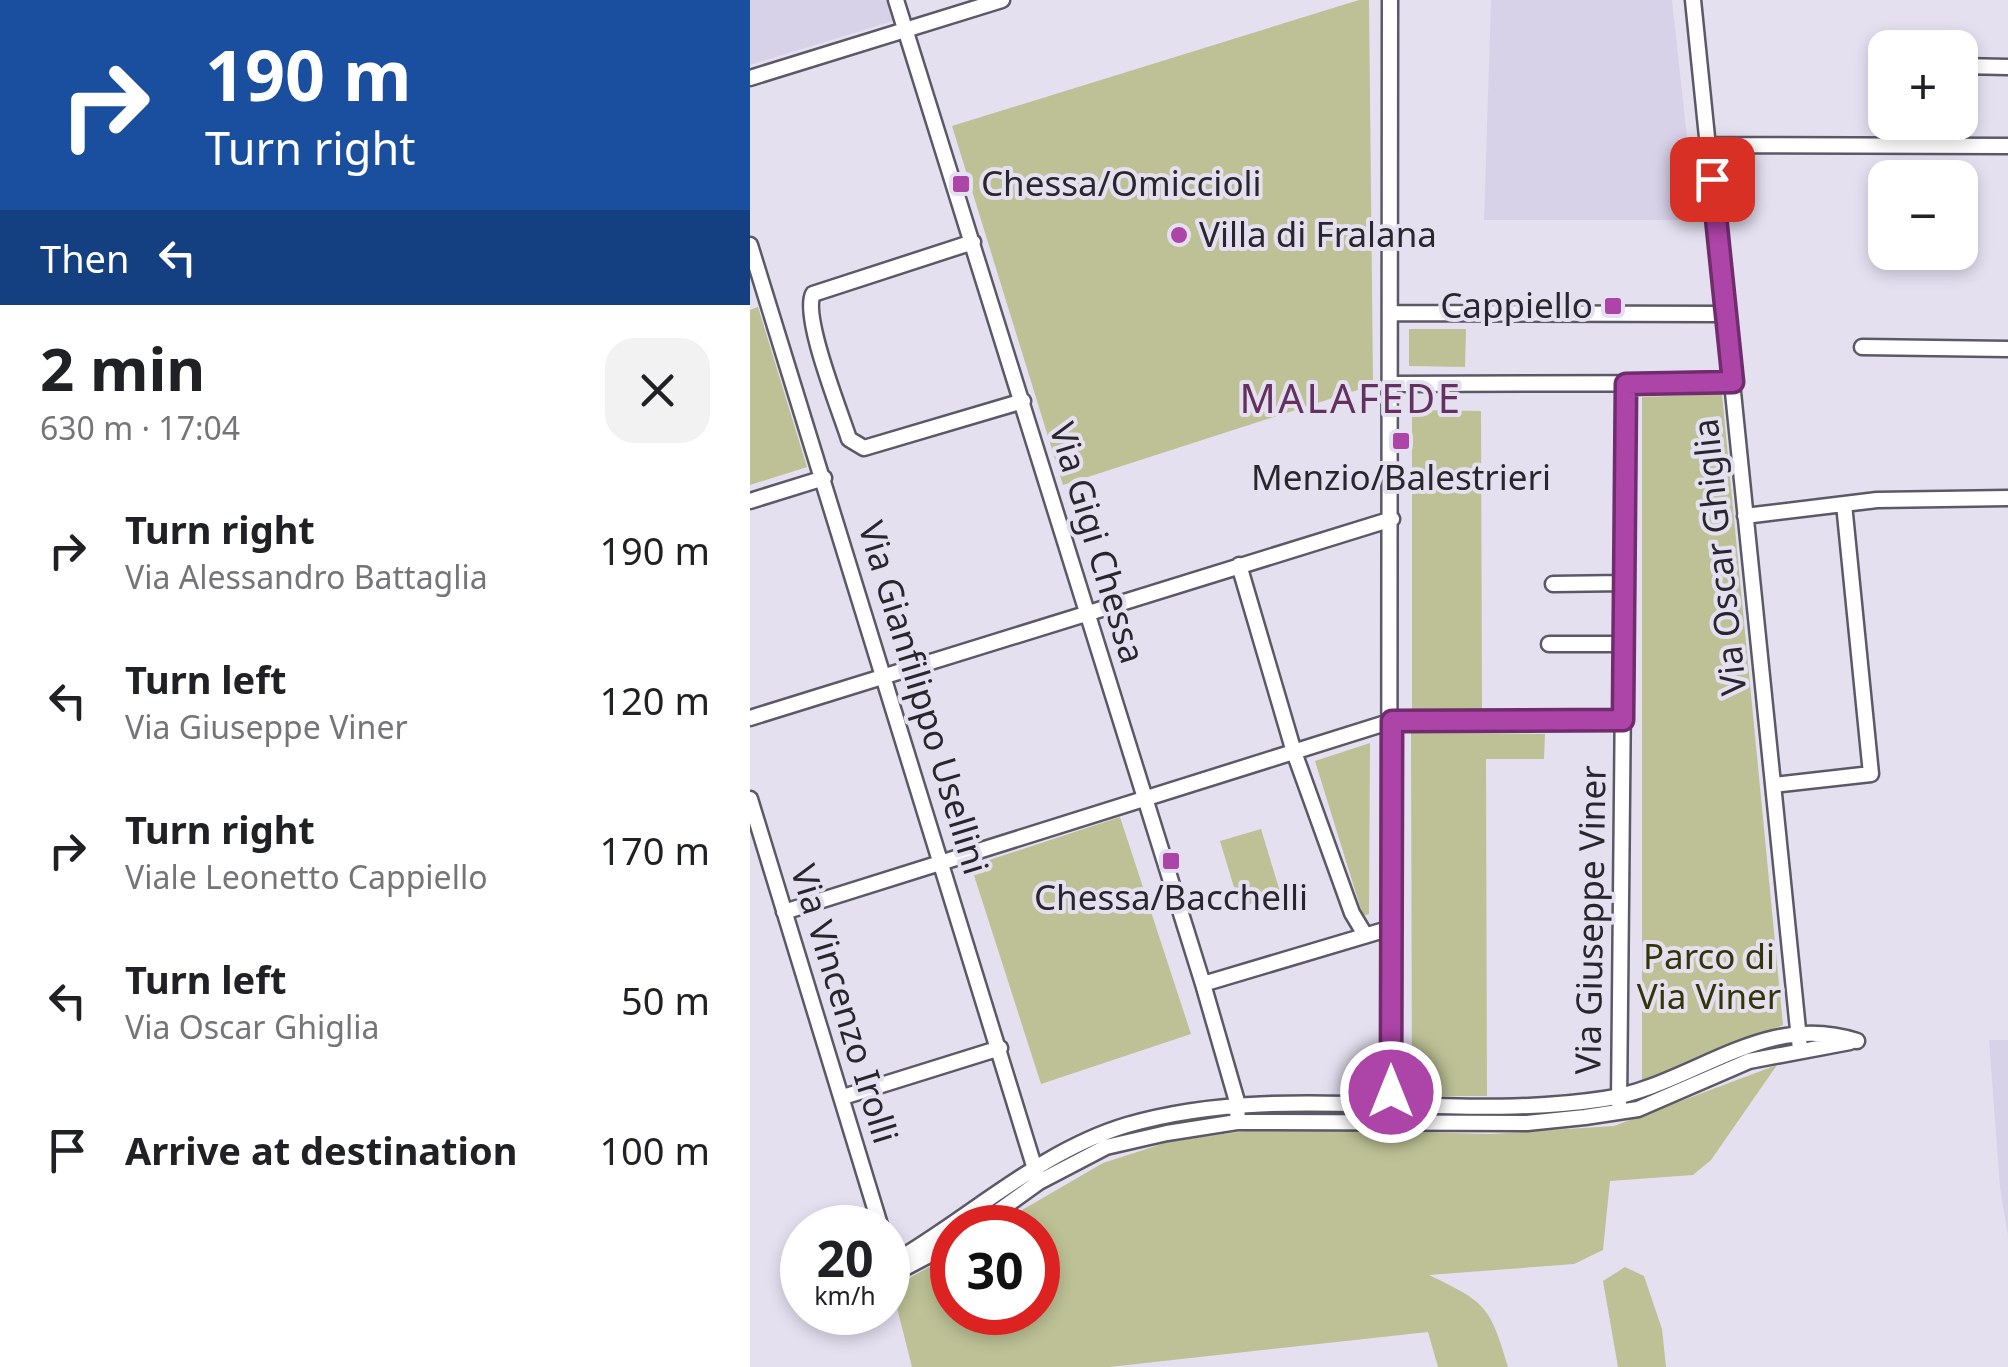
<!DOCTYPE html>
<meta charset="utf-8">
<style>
body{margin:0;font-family:"Noto Sans",sans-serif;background:#f2f2f2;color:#202124;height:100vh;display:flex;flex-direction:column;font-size:38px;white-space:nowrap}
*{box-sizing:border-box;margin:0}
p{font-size:32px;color:#757577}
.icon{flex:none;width:55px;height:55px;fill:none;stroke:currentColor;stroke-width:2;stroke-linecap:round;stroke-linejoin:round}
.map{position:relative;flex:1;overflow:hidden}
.side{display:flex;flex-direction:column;background:#fff;width:750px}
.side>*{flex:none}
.guide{background:#1a4fa0;color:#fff;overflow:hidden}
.tools{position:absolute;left:1118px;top:30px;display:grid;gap:20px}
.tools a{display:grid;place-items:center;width:110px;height:110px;border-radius:20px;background:#fff;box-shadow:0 5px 15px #0003;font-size:50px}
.speed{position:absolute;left:30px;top:1205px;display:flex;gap:20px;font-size:50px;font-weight:700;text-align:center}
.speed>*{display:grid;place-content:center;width:130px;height:130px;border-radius:50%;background:#fff;box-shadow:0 5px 15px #0003;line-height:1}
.speed small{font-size:25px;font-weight:400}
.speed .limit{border:15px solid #d22;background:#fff;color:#111}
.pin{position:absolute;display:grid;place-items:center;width:85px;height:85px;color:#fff;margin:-42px;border-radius:20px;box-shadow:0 5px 15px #0006}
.me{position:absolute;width:110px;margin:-55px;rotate:0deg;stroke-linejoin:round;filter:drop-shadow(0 0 8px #0008)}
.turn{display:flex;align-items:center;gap:35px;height:210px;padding:0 40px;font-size:45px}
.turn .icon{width:130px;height:130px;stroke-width:2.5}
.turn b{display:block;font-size:70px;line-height:85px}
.then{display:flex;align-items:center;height:95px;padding:0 40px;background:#0003;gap:20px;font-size:38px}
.round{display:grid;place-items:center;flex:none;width:105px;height:105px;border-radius:30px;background:#f2f2f2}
.summary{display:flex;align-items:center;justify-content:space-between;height:170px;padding:0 40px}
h1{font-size:60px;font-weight:700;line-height:75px}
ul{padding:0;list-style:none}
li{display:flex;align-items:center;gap:30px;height:150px;padding:0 40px}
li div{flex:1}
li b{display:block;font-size:38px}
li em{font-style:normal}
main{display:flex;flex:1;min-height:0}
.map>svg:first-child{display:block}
.built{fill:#d8d2e9}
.green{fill:#bdc195}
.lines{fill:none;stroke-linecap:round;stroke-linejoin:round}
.minor-casing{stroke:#5c5967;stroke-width:19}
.minor{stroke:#fff;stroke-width:14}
.route-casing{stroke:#702c6d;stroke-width:25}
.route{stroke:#ad44a7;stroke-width:18}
.poi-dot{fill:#ad44a7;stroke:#e4e0f0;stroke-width:4}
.labels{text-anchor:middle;stroke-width:8;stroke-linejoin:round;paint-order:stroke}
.poi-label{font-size:35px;fill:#29272d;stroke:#e4e0f0;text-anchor:start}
.street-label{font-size:35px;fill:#29272d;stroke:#e4e0f0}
.park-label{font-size:35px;fill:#333509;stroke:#e4e0f0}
.quarter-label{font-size:40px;letter-spacing:2.5px;fill:#633060;stroke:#e4e0f0}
</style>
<main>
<section class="side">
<div class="guide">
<div class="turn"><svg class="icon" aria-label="right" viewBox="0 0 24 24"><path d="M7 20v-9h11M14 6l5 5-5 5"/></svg><div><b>190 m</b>Turn right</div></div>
<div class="then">Then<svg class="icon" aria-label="left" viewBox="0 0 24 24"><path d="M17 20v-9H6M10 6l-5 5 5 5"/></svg></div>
</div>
<div class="summary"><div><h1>2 min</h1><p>630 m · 17:04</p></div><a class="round"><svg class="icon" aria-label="close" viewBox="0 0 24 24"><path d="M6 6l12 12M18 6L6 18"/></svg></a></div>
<ul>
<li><svg class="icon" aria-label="right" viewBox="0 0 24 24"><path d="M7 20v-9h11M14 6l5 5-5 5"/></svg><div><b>Turn right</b><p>Via Alessandro Battaglia</p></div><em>190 m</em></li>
<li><svg class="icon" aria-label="left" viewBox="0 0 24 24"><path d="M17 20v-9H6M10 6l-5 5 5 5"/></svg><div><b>Turn left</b><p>Via Giuseppe Viner</p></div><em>120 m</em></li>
<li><svg class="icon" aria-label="right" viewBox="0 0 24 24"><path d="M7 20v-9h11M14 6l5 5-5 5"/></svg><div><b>Turn right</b><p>Viale Leonetto Cappiello</p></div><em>170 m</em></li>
<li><svg class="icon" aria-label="left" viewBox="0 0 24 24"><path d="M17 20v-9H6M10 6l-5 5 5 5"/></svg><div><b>Turn left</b><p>Via Oscar Ghiglia</p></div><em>50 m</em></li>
<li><svg class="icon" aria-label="arrive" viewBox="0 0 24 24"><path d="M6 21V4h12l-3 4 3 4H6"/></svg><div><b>Arrive at destination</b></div><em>100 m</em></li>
</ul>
</section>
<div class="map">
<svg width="1258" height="1367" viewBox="0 0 1258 1367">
<rect width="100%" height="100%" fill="#e4e0f0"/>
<path class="built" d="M0 0H137L143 21 0 65Z
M741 0H922L946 220H734Z
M1239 1040H1258V1236L1250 1188Z"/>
<path class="green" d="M609 0H619L623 385 313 485 202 126Z
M8 307 57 467 0 485V310Z
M659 329H716L715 367 659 366Z
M972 394 1033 1025 892 1081V397Z
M662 410 731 411 732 709H662Z
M661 733 795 734 794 759H736L737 1096H662Z
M620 743 619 914 613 916 565 761Z
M370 817 441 1034 291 1084 221 866Z
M511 829 531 895 490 907 470 841Z
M1027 1065 961 1160 943 1175 860 1181 853 1250 824 1264 679 1275C735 1302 740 1305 758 1367H688L678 1332 359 1367H162L142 1288 202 1254V1312H288V1228L243 1227 353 1163 418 1142 516 1128 740 1134 864 1126Z
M875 1267 894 1276 912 1329 916 1367H868L853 1281Z"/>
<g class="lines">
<g class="minor-casing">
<path id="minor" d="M146 0 453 984 488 1105 487 1122
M943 0 1050 1049
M1210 66 1258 67
M0 78 252 0
M958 145 1258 146
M223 242 63 294C52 317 90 411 99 439L114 448 273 401
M0 245 289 1182
M641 313 977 314
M1112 347 1258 349
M642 384 983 383
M0 501 74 478
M995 516 1127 500 1258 498
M489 565 544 752 602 913 614 933
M803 584 874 583
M799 644H874
M0 718 642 519
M1024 785 1121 774 1094 504
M0 799 131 1228
M34 912 642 721 873 720
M453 984 641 928
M93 1097 250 1048
M869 1104 876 384
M639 1120 640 0
M225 1228 289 1182 356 1147 417 1133 487 1122 777 1123 835 1117 888 1109 999 1061 1100 1042
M138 1248 142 1263
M142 1263C220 1218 290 1151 377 1125 531 1080 697 1123 854 1099 942 1086 1013 1010 1107 1041
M142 1263 149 1271 202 1243"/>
</g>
<use href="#minor" class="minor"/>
</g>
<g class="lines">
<g class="route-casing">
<path id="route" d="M641 1092 642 721 873 720 876 384 983 382 962 179"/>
</g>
<use href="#route" class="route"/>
</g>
<g class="poi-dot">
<rect x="201" y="174" width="20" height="20" rx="5"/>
<circle cx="429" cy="235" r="10"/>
<rect x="853" y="296" width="20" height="20" rx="5"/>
<rect x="641" y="431" width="20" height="20" rx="5"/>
<rect x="411" y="851" width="20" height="20" rx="5"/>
</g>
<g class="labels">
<g class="poi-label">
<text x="231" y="196">Chessa/Omiccioli</text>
<text x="449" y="247">Villa di Fralana</text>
<text x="843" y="318" text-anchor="end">Cappiello</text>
<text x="651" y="490" text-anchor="middle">Menzio/Balestrieri</text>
<text x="421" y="910" text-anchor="middle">Chessa/Bacchelli</text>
</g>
<g class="street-label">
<text transform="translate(347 543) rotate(73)" y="12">Via Gigi Chessa</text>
<text transform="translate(970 557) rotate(-96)" y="12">Via Oscar Ghiglia</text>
<text transform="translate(173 698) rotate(73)" y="12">Via Gianfilippo Usellini</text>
<text transform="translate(841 920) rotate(-89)" y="12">Via Giuseppe Viner</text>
<text transform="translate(94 1004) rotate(73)" y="12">Via Vincenzo Irolli</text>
</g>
<g class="park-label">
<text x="959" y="969">Parco di<tspan x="959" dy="40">Via Viner</tspan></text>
</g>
<g class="quarter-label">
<text x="601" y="413">MALAFEDE</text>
</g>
</g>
</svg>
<div class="tools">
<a>+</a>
<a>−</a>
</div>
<div class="speed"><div>20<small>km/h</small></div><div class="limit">30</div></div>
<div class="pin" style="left:962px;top:179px;background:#d93025"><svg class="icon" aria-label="arrive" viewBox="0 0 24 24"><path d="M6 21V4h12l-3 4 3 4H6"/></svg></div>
<svg class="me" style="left:641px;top:1092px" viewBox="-20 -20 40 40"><circle r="17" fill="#ad44a7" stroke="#fff" stroke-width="3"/><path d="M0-11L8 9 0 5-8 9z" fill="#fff"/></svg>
</div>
</main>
